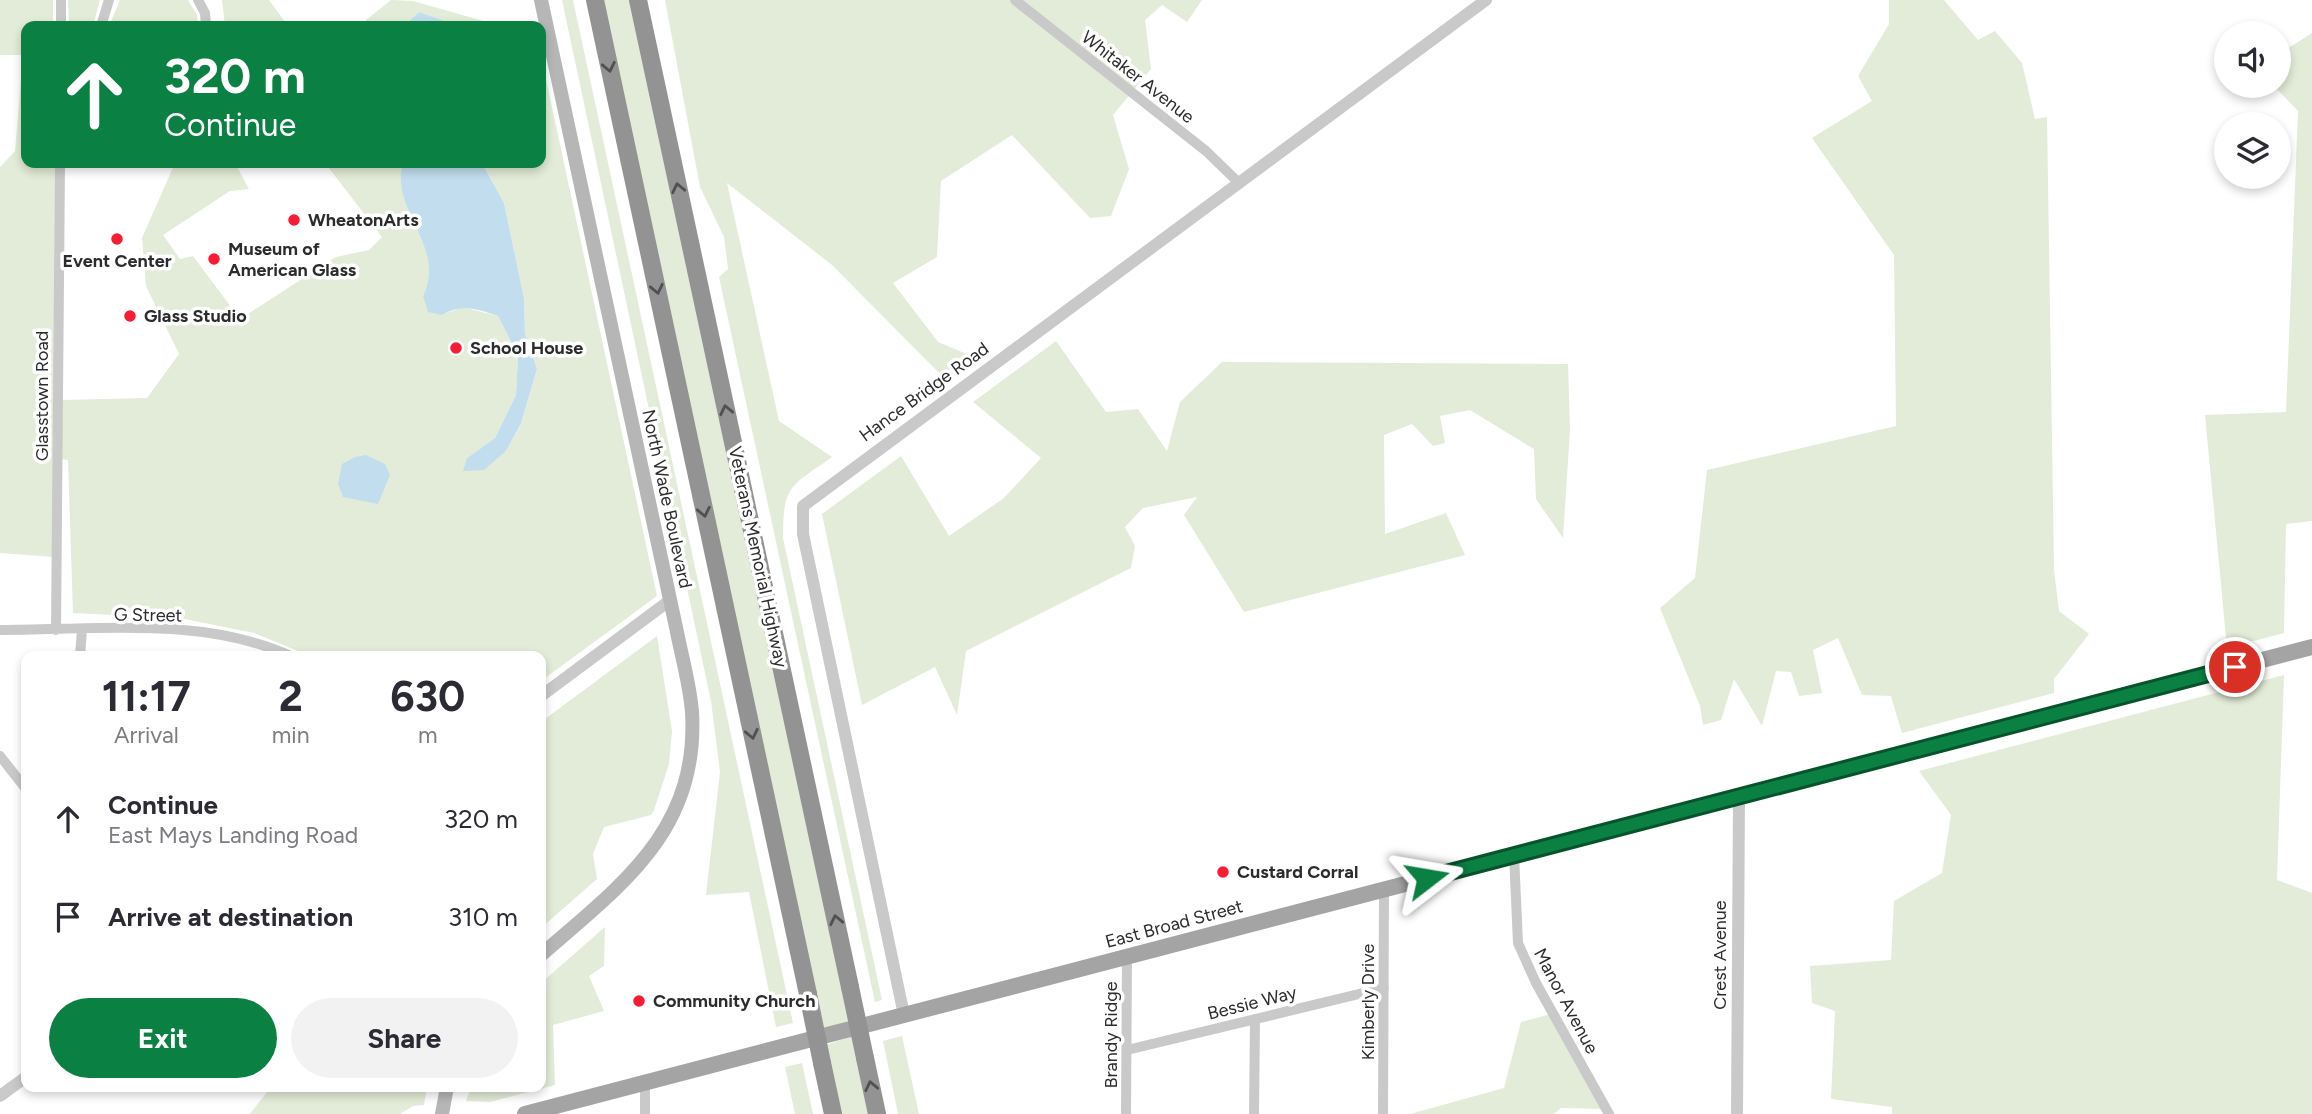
<!DOCTYPE html>
<style>
body{margin:0;font-family:Figtree,sans-serif;background:#f2f2f3;color:#2b2b33;height:100vh;display:flex;flex-direction:column;font-size:26px;white-space:nowrap}
*{box-sizing:border-box;margin:0}
p{font-size:23px;color:#7c7c81}
.icon{flex:none;width:38px;height:38px;fill:none;stroke:currentColor;stroke-width:2;stroke-linecap:round;stroke-linejoin:round}
.map{position:relative;flex:1;overflow:hidden}
.details{position:absolute;left:21px;top:651px;width:525px;height:441px;display:flex;flex-direction:column;background:#fff;border-radius:14px;box-shadow:0 4px 10px #0003}
.details>*{flex:none}
.top-card{position:absolute;left:21px;top:21px;width:525px;height:147px;border-radius:14px;box-shadow:0 4px 10px #0003;background:#0b8043;color:#fff;overflow:hidden}
.tools{position:absolute;left:2214px;top:21px;display:grid;gap:14px}
.tools a{display:grid;place-items:center;width:77px;height:77px;border-radius:50%;background:#fff;box-shadow:0 4px 10px #0003;font-size:35px}
.pin{position:absolute;display:grid;place-items:center;width:60px;height:60px;color:#fff;margin:-30px;border:4px solid #fff;border-radius:50%;box-shadow:0 2px 7px #0007}
.me{position:absolute;width:77px;margin:-38px;rotate:76deg;stroke-linejoin:round;filter:drop-shadow(0 0 5px #0008)}
.turn{display:flex;align-items:center;gap:24px;height:147px;padding:0 28px;font-size:32px}
.turn .icon{width:91px;height:91px;stroke-width:2.5}
.turn b{display:block;font-size:49px;line-height:60px}
.eta{display:flex;justify-content:space-evenly;align-items:center;height:119px;text-align:center}
.eta b{font-size:42px;font-weight:700;line-height:49px}
.cta{display:flex;gap:14px;margin-top:auto;padding:14px 28px}
.cta a{flex:1;height:80px;border-radius:42px;background:#0b8043;color:#fff;font-size:28px;font-weight:700;line-height:80px;text-align:center}
.cta a+a{background:#f2f2f3;color:#2b2b33}
ul{padding:0;list-style:none}
li{display:flex;align-items:center;gap:21px;height:98px;padding:0 28px}
li div{flex:1}
li b{display:block;font-size:26px}
li em{font-style:normal}
.map>svg:first-child{display:block}
.green{fill:#e3ecd8}
.water{fill:#c2deee}
.lines{fill:none;stroke-linecap:round;stroke-linejoin:round}
.minor{stroke:#c9c9c9;stroke-width:10}
.tertiary{stroke:#c9c9c9;stroke-width:12}
.secondary{stroke:#b6b6b6;stroke-width:14}
.primary{stroke:#a4a4a4;stroke-width:16}
.motorway{stroke:#939393;stroke-width:18}
.motorway-bridge{stroke:#939393;stroke-width:18}
.oneway{stroke:#505050}
.route-casing{stroke:#07532c;stroke-width:18}
.route{stroke:#0b8043;stroke-width:12}
.poi-dot{fill:#f61c33;stroke:#fff;stroke-width:2.5}
.labels{text-anchor:middle;stroke-width:7;stroke-linejoin:round;paint-order:stroke}
.street-label{font-size:18px;fill:#2c2c2c;stroke:#fff}
.poi-label{font-size:18px;font-weight:bold;fill:#2c2c2c;stroke:#fff;text-anchor:start}
</style>
<div class="map">
<svg width="2312" height="1114" viewBox="0 0 2312 1114">
<rect width="100%" height="100%" fill="#fff"/>
<path class="green" d="M0 0H53V26H26V163H55L54 557 0 553V167L15 151 23 55H0Z
M68 0H100L93 26H69Z
M120 0H188L197 15 198 26H109Z
M222 0H269L288 26H225Z
M391 0 413 1 501 26H454L419 12 404 26H364L366 20Z
M562 0H573L793 1023 776 1027 749 892 706 895 720 772 711 701Z
M601 0H631L851 1020 823 1029Z
M665 0H1202L1187 22 1162 5 1145 20 1151 69 1113 115 1129 169 1111 216 1090 218 1012 135 941 181 937 257 893 283 938 342 969 355 942 376 832 265 727 183 779 421 832 457C790 487 783 484 783 538L882 1000 875 1002 719 277 728 269 724 237 700 187Z
M1889 0H1944L1978 40 1995 31 2022 63 2035 119 2047 117 2054 570 2059 611 2089 634 2054 679V693L1902 733 1891 696 1862 695 1838 638 1813 650 1822 693 1799 696 1791 672 1776 671 1762 726 1734 679 1721 720 1703 725 1700 706 1660 608 1695 578 1707 470 1896 426 1894 255 1812 138 1872 101 1858 76 1889 24Z
M2312 33V521L2286 524 2284 633 2227 648 2205 415 2286 412 2298 111 2274 86H2278L2279 54Z
M541 56 657 596 541 681V656H310L254 633 180 618 73 613 68 460 61 459 63 400 147 398 179 354 146 286 142 238 175 163H235L249 189 230 191 163 235 180 259 193 256 240 319 336 257 369 250 382 237 325 163H403C390 210 447 244 423 296L442 315 462 307 498 316 518 356 516 395 495 438 467 458 506 451 521 425 537 369 525 334 524 298 504 203 482 163H541Z
M1056 341 1106 412 1138 409 1167 451 1180 402 1222 362 1568 364 1570 430 1563 538 1536 499 1534 449 1470 410 1440 416 1445 443 1433 446 1412 424 1384 435 1385 534 1446 513 1465 555 1244 612 1184 515 1197 497 1143 508 1125 527 1135 546 1131 568 966 651 957 715 935 667 862 705 822 514 901 456 949 536 1004 498 1041 458 973 402Z
M657 636 672 731 669 764 654 810 651 815 604 827 593 854 597 879 541 928V722Z
M2284 675 2277 880 2312 893V1114H1892V1107L1831 1099 1835 1011 1812 1003 1810 966 1891 960 1894 901 1942 873 1951 815 1919 771Z
M605 927 604 966 589 976 604 1011 553 1025 555 1085 490 1102 466 1101 471 1087H541V983Z
M1558 1012 1607 1109 1561 1108 1554 1114H1410L1504 1088 1521 1022Z
M853 1036 873 1114H838L826 1045Z
M902 1036 919 1114H898L883 1041Z
M802 1063 813 1114H795L785 1067Z
M271 1087H427L424 1105 413 1106 400 1114H250Z"/>
<path class="water" d="M419 12 455 25 454 26H404Z
M403 163H482L504 203 524 298 525 334 537 369 521 424 506 451 484 470 463 471 467 458 495 438 516 395 518 356 498 316C478 309 462 303 442 315L428 312 423 296C447 245 389 210 403 163Z
M366 455 385 464 390 475 378 504 343 497 338 484 342 464 355 457Z"/>
<g class="lines">
<path class="minor" d="M198 0 205 13 206 26
M1015 0 1206 151 1238 182
M61 26V0
M101 26 109 0
M0 630C95 630 202 616 291 656
M56 630 60 163
M80 656 82 630
M0 756 26 789
M1514 855 1518 943 1536 983 1609 1114
M1127 1050 1384 988
M645 1114V1083
M1126 1114 1127 956
M1254 1114 1255 1019
M1383 1114 1384 889"/>
<path class="tertiary" d="M541 696 669 601
M904 1015 803 534V506L1486 0
M0 1096 26 1077
M1737 1114 1739 797"/>
<path class="secondary" d="M541 955C621 885 699 831 692 712 690 685 682 658 677 632L541 0
M442 1114 447 1087"/>
<path class="primary" d="M525 1114 2312 647"/>
<path class="motorway" d="M595 0 808 994
M638 0 850 987
M865 1058 877 1114
M822 1063 833 1114"/>
<path class="motorway-bridge" d="M850 987 865 1058
M808 994 822 1063"/>
</g>
<defs><path id="oneway-chevron" d="M-2-3.5L2.5 0L-2 3.5" fill="none" stroke-width="1.6" stroke-linecap="round" stroke-linejoin="round" transform="scale(1.75)"/></defs>
<g class="oneway">
<use href="#oneway-chevron" transform="translate(609 67) rotate(78)"/>
<use href="#oneway-chevron" transform="translate(678 188) rotate(-102)"/>
<use href="#oneway-chevron" transform="translate(657 289) rotate(78)"/>
<use href="#oneway-chevron" transform="translate(726 410) rotate(-102)"/>
<use href="#oneway-chevron" transform="translate(704 512) rotate(78)"/>
<use href="#oneway-chevron" transform="translate(752 734) rotate(78)"/>
<use href="#oneway-chevron" transform="translate(836 920) rotate(-102)"/>
<use href="#oneway-chevron" transform="translate(871 1086) rotate(-102)"/>
</g>
<g class="lines">
<g class="route-casing">
<path id="route" d="M1427 878 2235 667"/>
</g>
<use href="#route" class="route"/>
</g>
<g class="poi-dot">
<circle cx="294" cy="220" r="7"/>
<circle cx="117" cy="239" r="7"/>
<circle cx="214" cy="259" r="7"/>
<circle cx="130" cy="316" r="7"/>
<circle cx="456" cy="348" r="7"/>
<circle cx="1223" cy="872" r="7"/>
<circle cx="639" cy="1001" r="7"/>
</g>
<g class="labels">
<g class="street-label">
<text transform="translate(1138 77) rotate(38)" y="6">Whitaker Avenue</text>
<text transform="translate(924 392) rotate(-36)" y="6">Hance Bridge Road</text>
<text transform="translate(42 396) rotate(-90)" y="6">Glasstown Road</text>
<text transform="translate(667 499) rotate(78)" y="6">North Wade Boulevard</text>
<text transform="translate(758 557) rotate(78)" y="6">Veterans Memorial Highway</text>
<text transform="translate(148 615) rotate(1)" y="6">G Street</text>
<text transform="translate(1174 924) rotate(-15)" y="6">East Broad Street</text>
<text transform="translate(1720 955) rotate(-90)" y="6">Crest Avenue</text>
<text transform="translate(1566 1001) rotate(62)" y="6">Manor Avenue</text>
<text transform="translate(1368 1002) rotate(-90)" y="6">Kimberly Drive</text>
<text transform="translate(1252 1003) rotate(-14)" y="6">Bessie Way</text>
<text transform="translate(1111 1035) rotate(-90)" y="6">Brandy Ridge</text>
</g>
<g class="poi-label">
<text x="308" y="226">WheatonArts</text>
<text x="228" y="255">Museum of<tspan x="228" dy="21">American Glass</tspan></text>
<text x="117" y="267" text-anchor="middle">Event Center</text>
<text x="144" y="322">Glass Studio</text>
<text x="470" y="354">School House</text>
<text x="1237" y="878">Custard Corral</text>
<text x="653" y="1007">Community Church</text>
</g>
</g>
</svg>
<div class="tools">
<a><svg class="icon" aria-label="sound" viewBox="0 0 24 24"><path d="M4 9h4l5-4v14l-5-4H4zM17 9q2 3 0 6"/></svg></a>
<a><svg class="icon" aria-label="layers" viewBox="0 0 24 24"><path d="M12 4l9 5-9 5-9-5zM3 14l9 5 9-5"/></svg></a>
</div>
<div class="pin" style="left:2235px;top:667px;background:#d93025"><svg class="icon" aria-label="arrive" viewBox="0 0 24 24"><path d="M6 21V4h12l-3 4 3 4H6"/></svg></div>
<svg class="me" style="left:1427px;top:878px" viewBox="-20 -20 40 40"><path d="M0-17L14 15 0 8-14 15z" fill="#0b8043" stroke="#fff" stroke-width="4"/></svg>
<div class="top-card">
<div class="turn"><svg class="icon" aria-label="ahead" viewBox="0 0 24 24"><path d="M12 20V5M6 11l6-6 6 6"/></svg><div><b>320 m</b>Continue</div></div>
</div>
<section class="details">
<div class="eta">
<div><b>11:17</b><p>Arrival</p></div>
<div><b>2</b><p>min</p></div>
<div><b>630</b><p>m</p></div>
</div>
<ul>
<li><svg class="icon" aria-label="ahead" viewBox="0 0 24 24"><path d="M12 20V5M6 11l6-6 6 6"/></svg><div><b>Continue</b><p>East Mays Landing Road</p></div><em>320 m</em></li>
<li><svg class="icon" aria-label="arrive" viewBox="0 0 24 24"><path d="M6 21V4h12l-3 4 3 4H6"/></svg><div><b>Arrive at destination</b></div><em>310 m</em></li>
</ul>
<div class="cta"><a>Exit</a><a>Share</a></div>
</section>
</div>
